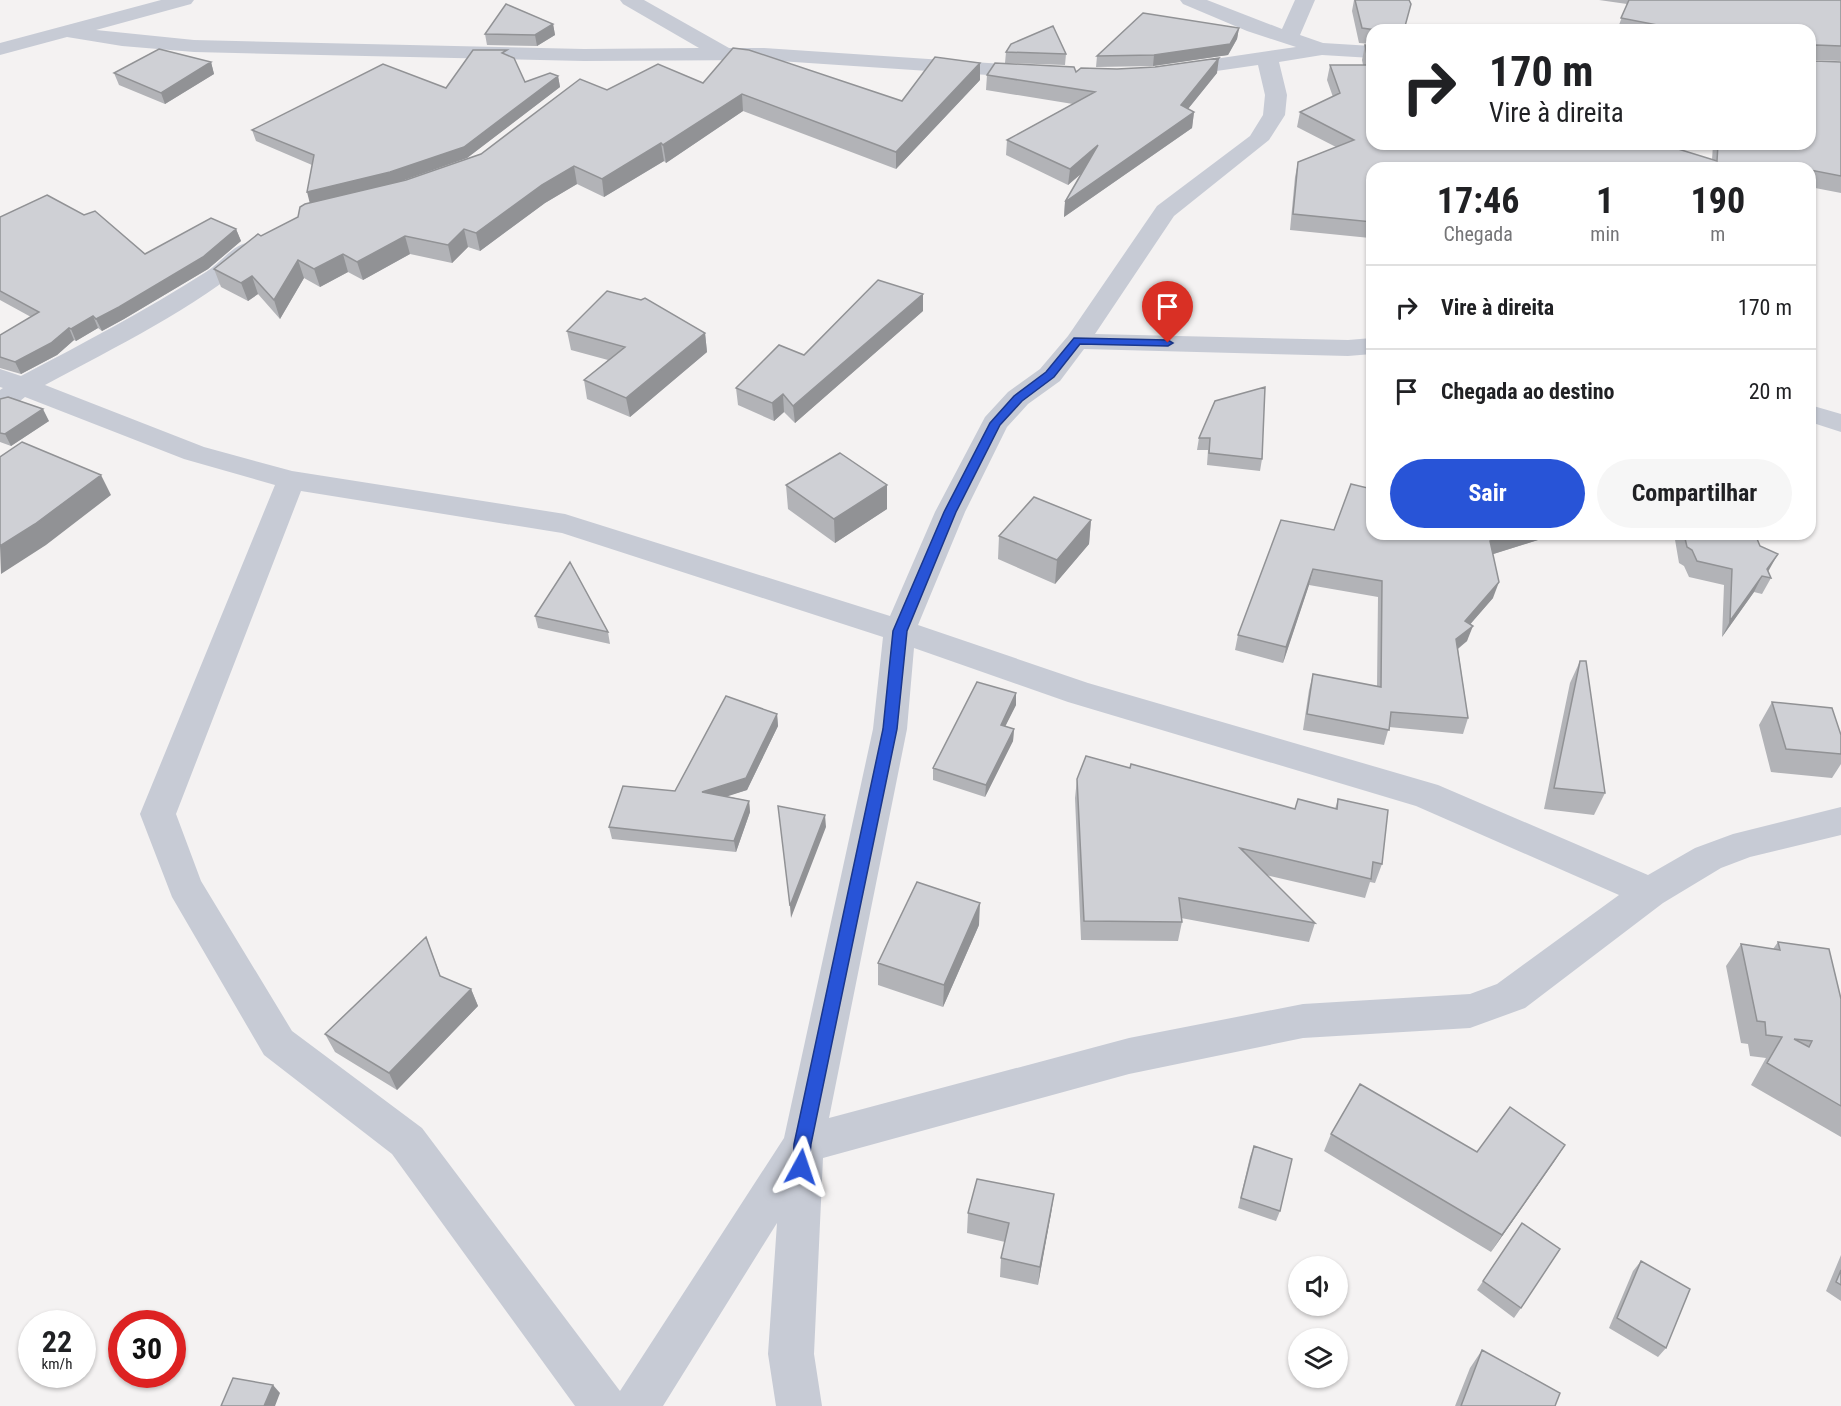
<!DOCTYPE html>
<html lang="pt">
<meta charset="utf-8">
<style>
body{margin:0;font-family:"Roboto Condensed",sans-serif;background:#f6f6f6;color:#202124;height:100vh;display:flex;flex-direction:column;font-size:22px;white-space:nowrap}
*{box-sizing:border-box;margin:0}
p{font-size:20px;color:#757577}
.icon{flex:none;width:33px;height:33px;fill:none;stroke:currentColor;stroke-width:2;stroke-linecap:round;stroke-linejoin:round}
.map{position:relative;flex:1;overflow:hidden}
.drawer{position:absolute;left:1366px;top:162px;width:450px;height:378px;display:flex;flex-direction:column;background:#fff;border-radius:18px;box-shadow:0 2px 4px #0004}
.drawer>*{flex:none}
.guide{position:absolute;left:1366px;top:24px;width:450px;height:126px;border-radius:18px;box-shadow:0 2px 4px #0004;background:#fff;color:#202124;overflow:hidden}
.fabs{position:absolute;left:1288px;top:1256px;display:grid;gap:12px}
.fabs a{display:grid;place-items:center;width:60px;height:60px;border-radius:50%;background:#fff;box-shadow:0 2px 4px #0004;font-size:30px}
.speed{position:absolute;left:18px;top:1310px;display:flex;gap:12px;font-size:30px;font-weight:700;text-align:center}
.speed>*{display:grid;place-content:center;width:78px;height:78px;border-radius:50%;background:#fff;box-shadow:0 2px 4px #0004;line-height:1}
.speed small{font-size:15px;font-weight:400}
.speed .limit{border:9px solid #d22;background:#fff;color:#111}
.pin{position:absolute;display:grid;place-items:center;width:51px;height:51px;color:#fff;margin:-62px -26px;border-radius:50% 50% 50% 0;rotate:-45deg;box-shadow:0 0 6px #0007}
.pin .icon{rotate:45deg}
.me{position:absolute;width:66px;margin:-33px;rotate:5deg;stroke-linejoin:round;filter:drop-shadow(0 0 4px #0008)}
.turn{display:flex;align-items:center;gap:21px;height:126px;padding:0 24px;font-size:27px}
.turn .icon{width:78px;height:78px;stroke-width:2.5}
.turn b{display:block;font-size:42px;line-height:51px}
.eta{display:flex;justify-content:space-evenly;align-items:center;height:102px;text-align:center}
.eta b{font-size:36px;font-weight:700;line-height:42px}
.action{display:flex;gap:12px;margin-top:auto;padding:12px 24px}
.action a{flex:1;height:69px;border-radius:36px;background:#2854d7;color:#fff;font-size:24px;font-weight:700;line-height:69px;text-align:center}
.action a+a{background:#f6f6f6;color:#202124}
ul{padding:0;list-style:none}
li{display:flex;align-items:center;gap:18px;height:84px;padding:0 24px;border-top:2px solid #e0e0e0}
li div{flex:1}
li b{display:block;font-size:22px}
li em{font-style:normal}
.map>svg:first-child{display:block}
.lines{fill:none;stroke-linecap:round;stroke-linejoin:round}
.minor{fill:#c7cbd5;fill-rule:evenodd}
.wall{fill:#b2b3b7}
.shaded-wall{fill:#919295}
.building{fill:#cfd0d5;stroke:#919295;stroke-width:1.5;fill-rule:evenodd}
.route{fill:#2854d7;stroke:#1a378c;stroke-width:1.5}
</style>
<div class="map">
<svg width="1841" height="1406" viewBox="0 0 1841 1406">
<rect width="100%" height="100%" fill="#f4f2f2"/>
<g class="lines">
<path class="minor" d="M161 0H194L191 4 96 30 194 40 584 49 699 48 623 4 620 0H644L729 48H764L1034 66 1042 67 1045 72 1042 77 1034 78 764 60 584 61 194 52 122 46 67 37 0 55V43Z
M1180 0H1207L1282 29 1295 0H1315L1300 35 1323 43 1372 46V58L1322 55 1279 62 1287 95 1285 115 1269 140 1174 216 1095 334 1348 340 1372 338V354L1348 356 1084 349 1060 381 1028 404 1007 427 965 512 918 625 1088 683 1438 785 1648 875 1695 848 1733 834 1841 807V835L1750 857 1721 868 1663 903 1525 1008 1470 1028 1303 1038 1129 1074 823 1158 814 1354 822 1406H776L768 1354 777 1223 663 1406H575L392 1154 264 1055 172 897 140 814 275 485 184 459 25 397 10 409 0 411V390L3 388 0 387V369L21 376C84 343 146 310 206 272 224 261 237 237 260 243L263 248 260 253C196 308 119 345 45 385L204 447 292 471 565 514 890 616 935 512 985 417 1008 392 1040 369 1068 336 1157 206 1250 136 1263 115 1265 95 1258 65 1175 77 1167 76 1164 71 1167 66 1296 47 1247 31 1183 4ZM301 491 562 533 883 637 873 729 784 1138 620 1391 422 1128 292 1031 201 881 176 814ZM914 648 1068 702 1416 806 1619 895 1497 984 1470 994 1303 1004 1129 1038 829 1118 907 729Z
M1810 405 1841 414V432L1810 422Z"/>
</g>
<path class="wall" d="M1354 0H1409L1405 30H1372V44L1359 43 1352 11Z
M1599 0H1841V61L1815 60V61L1841 62V193L1810 187V168H1372V245L1370 238 1290 230 1295 177 1298 162 1336 147 1297 127 1300 112 1333 97 1327 80 1330 65H1363L1362 60 1365 45H1372V144L1712 160 1713 144H1810V30H1617L1627 4Z
M553 24 555 35 537 46 487 45 485 34Z
M1239 28 1237 39 1228 55 1153 66 1096 67 1097 56Z
M1006 52 1066 54 1065 65 1005 63Z
M508 56 525 82 558 76 560 87 467 158 398 182 406 180 481 154 607 90 703 83 902 101 980 80 896 169 743 111 666 163 664 161 604 197 577 184 545 203 480 251 468 247 452 263 410 254 363 280 348 272 320 287 304 278 280 319 258 294 248 301 221 287 214 269 261 236 298 217 310 203 312 165 256 141 252 130 446 88Z
M211 62 214 74 165 104 119 85 114 73Z
M1117 69 1217 73 1188 109 1194 112 1192 128 1064 217 1065 202 1082 173 1068 185 1006 155 1007 140 1073 104 986 90 987 75Z
M0 217 145 254 236 229 241 241 208 269 124 319 102 331 98 328 76 341 74 340 57 355 21 374 0 368V335L31 317 0 300Z
M923 311 795 423 784 412 774 421 738 405 736 388 804 355Z
M567 331 705 333 707 352 630 417 587 399 584 380 608 360 571 350Z
M0 399 49 421 11 446 0 442Z
M1215 401 1262 459 1260 471 1207 465 1208 450H1197L1199 438Z
M786 485H887V509L835 543 788 509Z
M1091 520 1089 544 1055 584 998 559 999 536Z
M1334 530 1557 534 1493 554V598L1470 624 1467 641 1458 649 1468 718 1463 734 1389 727 1384 745 1303 730 1309 690 1313 674 1377 687 1378 597 1309 585 1283 663 1235 650 1238 635Z
M1674 534H1755L1771 578 1762 594 1754 592 1722 637 1724 585 1689 577 1684 566 1679 563Z
M535 616 608 632 610 644 538 628Z
M1580 661 1605 793 1594 815 1544 809 1570 683Z
M1016 693V705L1005 726 1014 729 1013 741 985 797 933 780V768Z
M1772 702 1841 735V764L1832 778 1771 772 1759 725Z
M777 714 778 726 747 790 726 796 749 801 750 812 736 852 612 839 609 827 675 791Z
M1130 768 1295 809H1335L1338 799 1382 864 1375 883 1370 882 1365 898 1266 875 1315 923 1309 942 1181 918 1182 922 1178 941 1081 940 1075 798 1077 779Z
M979 925 943 1007 878 985V963Z
M426 937 441 977 471 989 478 1006 397 1090 335 1052 325 1034Z
M1778 942 1841 999V1137L1751 1085 1766 1058 1750 1056 1748 1044 1741 1043 1726 966 1741 944 1773 949Z
M1331 1134 1477 1152 1565 1145 1491 1252 1324 1151Z
M1254 1146 1280 1211 1276 1221 1238 1208 1250 1157Z
M1054 1194 1038 1285 1000 1277 1001 1258 1005 1242 967 1233 968 1213Z
M1522 1223 1521 1308 1514 1318 1477 1290Z
M1841 1255V1301L1826 1291Z
M1641 1261 1666 1348 1658 1357 1609 1328 1633 1271Z
M1482 1350 1555 1406H1455L1470 1368Z"/>
<path class="shaded-wall" d="M553 24 555 35 537 46 535 35Z
M1239 28 1237 39 1228 55 1153 66 1154 55Z
M1219 58 1217 73 1179 120 1181 105Z
M211 62 214 74 165 104 161 93Z
M980 63V80L896 169V152Z
M558 76 560 87 467 158 393 184 310 204 307 192Z
M742 94 743 111 666 163 663 145Z
M1194 112 1192 128 1064 217 1065 202Z
M661 143 664 161 604 197 602 179Z
M1098 145 1097 160 1068 185 1070 169Z
M574 166 577 184 545 203 480 251 476 233 542 185Z
M236 229 241 241 208 269 124 319 102 331 96 319Z
M464 229 468 247 452 263 448 245Z
M405 236 410 254 363 280 357 262Z
M343 254 348 272 320 287 314 269Z
M298 260 304 278 280 319 274 300Z
M252 276 258 294 248 301 241 283Z
M923 294V311L795 423 793 406Z
M93 316 98 328 76 341 71 329Z
M69 328 74 340 57 355 21 374 15 362Z
M705 333 707 352 630 417 626 398Z
M783 394 784 412 774 421 772 403Z
M43 409 49 421 11 446 5 434Z
M101 475 111 495 46 545 1 574 0 546Z
M887 485V509L835 543 834 519Z
M1091 520 1089 544 1055 584 1057 560Z
M1513 534H1557L1484 557 1490 541Z
M1778 554 1769 570 1765 576 1767 569Z
M1313 569 1309 585 1283 663 1286 647Z
M1762 576 1754 592 1722 637 1730 621Z
M1499 582 1493 598 1461 635 1473 626 1467 641 1451 654 1456 639 1465 621Z
M1016 693V705L1000 737 1001 725Z
M777 714 778 726 747 790 704 804 702 792Z
M1014 729 1013 741 985 797 986 785Z
M749 801 750 812 736 852 734 841Z
M825 815 826 827 791 918 790 906Z
M980 903 979 925 943 1007 944 985Z
M471 989 478 1006 397 1090 389 1073Z
M1565 1145 1554 1162 1491 1252 1502 1235Z
M1054 1194 1051 1214 1038 1285 1040 1267Z
M273 1385 280 1393 275 1406H264Z"/>
<path class="building" d="M1355 0H1409L1411 4 1404 30H1376L1362 28Z
M1629 0H1841V46L1816 45 1814 47 1815 61 1841 62V176L1810 170V168H1372V222L1293 214 1298 162 1354 140 1300 112 1340 93 1330 65H1369L1365 45H1372V144H1662L1717 161 1718 144H1810V30H1683L1621 18Z
M506 4 553 24 535 35 485 34Z
M1143 13 1239 28 1230 44 1154 55 1097 56Z
M1053 26 1066 54 1006 52 1011 44Z
M733 48 749 50 902 101 935 57 980 63 896 152 742 94 663 145 661 143 602 179 574 166 542 185 476 233 464 229 448 245 405 236 357 262 343 254 314 269 298 260 274 300 252 276 241 283 214 269 258 234 261 236 298 217 300 207 305 204 406 180 481 154 580 79 607 90 658 64 703 83Z
M159 49 211 62 161 93 114 73Z
M473 50H507L502 53 514 58 525 82 550 73 558 76 464 147 390 172 307 192 314 155 252 130 383 64 446 88Z
M1219 58 1181 105 1194 112 1065 202 1098 145 1070 169 1007 140 1095 92 987 75 995 63 1074 67 1076 72 1081 68 1117 69 1155 67Z
M47 195 84 215 95 211 145 254 211 218 236 229 203 257 119 307 96 319 93 316 71 329 69 328 51 343 15 362 0 357V335L39 312 0 291V217Z
M878 280 923 294 793 406 783 394 772 403 736 388 779 345 804 355Z
M607 291 641 300 645 298 705 333 626 398 584 380 625 347 567 331Z
M1265 387 1262 459 1209 453 1210 438H1199L1215 401Z
M8 397 43 409 5 434 0 433V399Z
M22 442 101 475 35 524 0 546V457Z
M840 453 887 485 834 519 786 485Z
M1351 484 1372 489V534H1513L1490 541 1499 582 1465 621 1473 626 1456 639 1468 718 1391 712 1389 730 1307 714 1313 674 1381 687 1382 581 1313 569 1286 647 1238 635 1281 520 1334 530Z
M1034 497 1091 520 1057 560 999 536Z
M1684 534H1755L1760 546 1778 554 1767 569 1771 578 1762 576 1730 621 1732 569 1697 561 1692 550 1687 547Z
M570 562 608 632 535 616Z
M1580 661H1586L1605 793 1554 788Z
M977 682 1016 693 1001 725 1014 729 986 785 933 768Z
M726 696 777 714 746 778 702 792 749 801 734 841 609 827 623 786 675 791Z
M1772 702 1832 708 1841 735V754L1786 749Z
M1086 756 1130 768 1131 764 1295 809 1298 799 1337 809 1338 799 1388 810 1382 864 1373 862 1371 879 1240 848 1315 923 1179 898 1182 922 1084 921 1077 779Z
M778 806 825 815 790 906Z
M917 882 980 903 944 985 878 963Z
M426 937 440 976 471 989 389 1073 325 1034Z
M1778 942 1829 949 1841 999V1106L1767 1063 1782 1037 1766 1035 1765 1022 1757 1021 1741 944 1780 950ZM1794 1039 1812 1041 1809 1047Z
M1360 1084 1477 1152 1510 1107 1565 1145 1502 1235 1331 1134Z
M1254 1146 1292 1159 1280 1211 1241 1198Z
M977 1179 1054 1194 1040 1267 1001 1258 1009 1223 968 1213Z
M1522 1223 1560 1249 1521 1308 1483 1281Z
M1641 1261 1690 1289 1666 1348 1617 1318Z
M1841 1270V1285L1836 1282Z
M1482 1350 1560 1393 1555 1406H1461Z
M233 1378 273 1385 264 1406H221Z"/>
<path class="route" d="M1074 338 1168 340 1173 343 1168 346 1080 344 1054 377 1022 401 1000 425 956 512 907 631 897 729 811 1144 808 1173 801 1175 795 1173 793 1167 794 1144 883 729 893 631 944 512 990 423 1014 396 1046 372Z"/>
</svg>
<div class="fabs">
<a><svg class="icon" aria-label="sound" viewBox="0 0 24 24"><path d="M4 9h4l5-4v14l-5-4H4zM17 9q2 3 0 6"/></svg></a>
<a><svg class="icon" aria-label="layers" viewBox="0 0 24 24"><path d="M12 4l9 5-9 5-9-5zM3 14l9 5 9-5"/></svg></a>
</div>
<div class="speed"><div>22<small>km/h</small></div><div class="limit">30</div></div>
<div class="pin" style="left:1168px;top:343px;background:#d93025"><svg class="icon" aria-label="arrive" viewBox="0 0 24 24"><path d="M6 21V4h12l-3 4 3 4H6"/></svg></div>
<svg class="me" style="left:801px;top:1167px" viewBox="-20 -20 40 40"><path d="M0-17L14 15 0 8-14 15z" fill="#2854d7" stroke="#fff" stroke-width="4"/></svg>
<div class="guide">
<div class="turn"><svg class="icon" aria-label="right" viewBox="0 0 24 24"><path d="M7 20v-9h11M14 6l5 5-5 5"/></svg><div><b>170 m</b>Vire à direita</div></div>
</div>
<section class="drawer">
<div class="eta">
<div><b>17:46</b><p>Chegada</p></div>
<div><b>1</b><p>min</p></div>
<div><b>190</b><p>m</p></div>
</div>
<ul>
<li><svg class="icon" aria-label="right" viewBox="0 0 24 24"><path d="M7 20v-9h11M14 6l5 5-5 5"/></svg><div><b>Vire à direita</b></div><em>170 m</em></li>
<li><svg class="icon" aria-label="arrive" viewBox="0 0 24 24"><path d="M6 21V4h12l-3 4 3 4H6"/></svg><div><b>Chegada ao destino</b></div><em>20 m</em></li>
</ul>
<div class="action"><a>Sair</a><a>Compartilhar</a></div>
</section>
</div>
